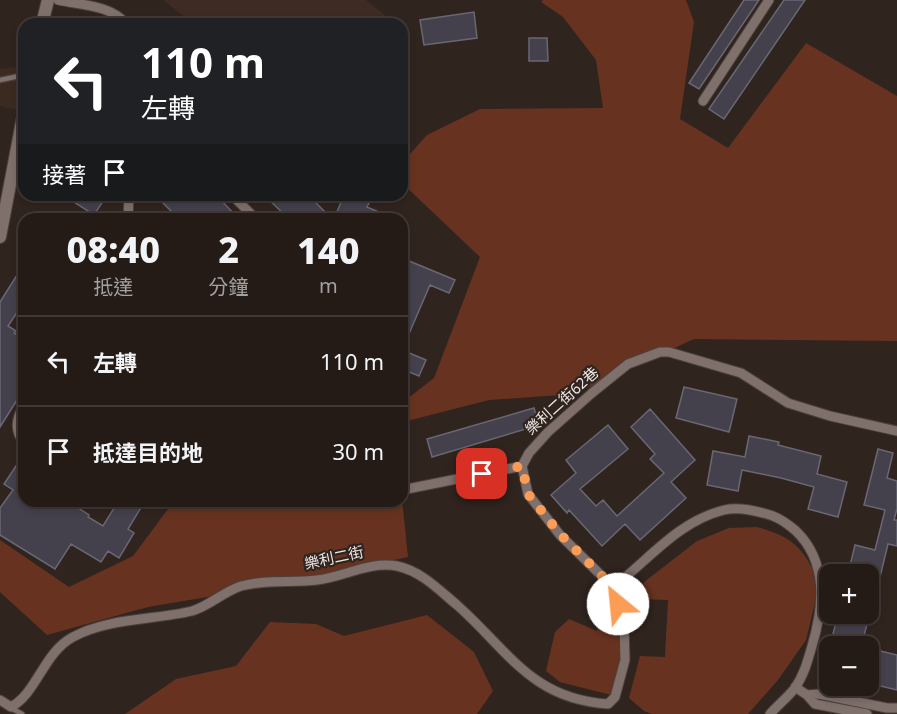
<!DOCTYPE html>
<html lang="zh-TW">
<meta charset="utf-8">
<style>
body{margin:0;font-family:"Noto Sans","Noto Sans TC",sans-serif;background:#302824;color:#f1f3f6;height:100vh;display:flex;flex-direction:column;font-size:22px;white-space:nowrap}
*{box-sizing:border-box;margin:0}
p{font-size:20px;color:#a3a1a1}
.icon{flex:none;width:33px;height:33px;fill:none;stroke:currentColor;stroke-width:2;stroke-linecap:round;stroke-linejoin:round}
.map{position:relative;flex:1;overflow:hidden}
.details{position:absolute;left:18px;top:213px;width:390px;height:294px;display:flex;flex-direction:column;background:#241b17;border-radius:18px;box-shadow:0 3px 9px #0003,0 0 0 2px #413936}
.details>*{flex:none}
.top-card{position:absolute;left:18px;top:18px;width:390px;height:183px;border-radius:18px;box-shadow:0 3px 9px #0003,0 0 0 2px #413936;background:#202124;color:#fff;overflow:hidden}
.controls{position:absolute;left:819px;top:564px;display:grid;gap:12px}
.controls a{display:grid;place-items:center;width:60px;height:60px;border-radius:12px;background:#241b17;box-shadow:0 3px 9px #0003,0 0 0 2px #413936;font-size:30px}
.pin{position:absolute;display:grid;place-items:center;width:51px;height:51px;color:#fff;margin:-26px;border-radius:12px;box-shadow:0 3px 9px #0006}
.me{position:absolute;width:66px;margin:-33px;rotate:332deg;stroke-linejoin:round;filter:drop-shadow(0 0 4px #0008)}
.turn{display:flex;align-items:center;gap:21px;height:126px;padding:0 24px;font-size:27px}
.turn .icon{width:78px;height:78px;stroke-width:2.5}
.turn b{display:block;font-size:42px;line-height:51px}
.then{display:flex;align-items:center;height:57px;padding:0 24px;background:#0003;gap:12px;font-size:22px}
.eta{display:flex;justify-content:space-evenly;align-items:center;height:102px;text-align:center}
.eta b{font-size:36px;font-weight:800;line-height:42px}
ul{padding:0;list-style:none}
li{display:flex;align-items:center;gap:18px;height:90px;padding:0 24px;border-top:2px solid #413936}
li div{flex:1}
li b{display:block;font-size:22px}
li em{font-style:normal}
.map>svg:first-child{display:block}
.built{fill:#3d2b24}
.medical{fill:#3b2a21}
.green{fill:#673320}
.building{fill:#44414d;stroke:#6a6774;stroke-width:1.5}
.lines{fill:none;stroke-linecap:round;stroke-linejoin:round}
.service-casing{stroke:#4c413e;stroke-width:7}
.minor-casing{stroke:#4c413e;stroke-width:11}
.tertiary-casing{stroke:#4c413e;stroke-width:14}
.service{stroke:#7f706b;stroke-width:4.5}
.minor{stroke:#7f706b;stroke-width:9}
.tertiary{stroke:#7f706b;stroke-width:12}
.route{stroke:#fd9c55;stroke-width:10;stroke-dasharray:0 18}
.labels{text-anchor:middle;stroke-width:4.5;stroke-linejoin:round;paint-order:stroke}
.street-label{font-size:15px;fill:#efe7e4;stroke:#30241f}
</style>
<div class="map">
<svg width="897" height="714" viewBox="0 0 897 714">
<rect width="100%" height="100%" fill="#30241f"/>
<path class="built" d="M163 0H366L386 16 402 21 401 24H190V21Z"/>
<path class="medical" d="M24 66V89L20 111 0 106V69Z"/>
<path class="green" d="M543 0H686L694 22 680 119 728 148 806 43 897 96V341L694 339 575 394 489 400 407 421 402 434V396H411L434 378 480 257 402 183V163L427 135 480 109 603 108 596 60 563 17 541 2Z
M402 499 408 557 273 586 148 607 47 635 0 592V540L69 587 133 556 174 501H402Z
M757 527C796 538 802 548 820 582L806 640 778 680 748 714H652L644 711 629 698 640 656 665 657 668 600 639 599 644 582 697 541 729 528Z
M605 603 613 606C620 641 625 661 611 695L560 682 546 671 555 632 569 619 597 631Z
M427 615 474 652 493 691 477 714H125L176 679 236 666 270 622 316 624 344 636Z"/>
<path class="building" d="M744 0H759L699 89 689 83Z
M784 0H805L724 119 709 109Z
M474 12 477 38 424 45 420 20Z
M529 38H547L548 61H529Z
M63 195H107L94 215Z
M170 195H216L239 219H179L162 202Z
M264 195H308L325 212 316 219H289Z
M344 195H373L367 207 395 219H334Z
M402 258 455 280 449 293 430 285 402 350 426 360 419 376 402 369Z
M24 264V310L20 308 8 326 16 331 14 333 24 339V389L0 427V302Z
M684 387 737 399 729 432 676 418Z
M534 408 539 425 432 457 427 439Z
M650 409 695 460 671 482 686 498 640 540 625 524 602 546 569 510 567 513 551 495 576 473 566 460 608 425 628 449 580 489 596 506 603 500 617 516 664 473 650 459 655 454 631 427Z
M749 436 779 442 778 445 821 456 817 474 847 482 838 517 808 509 814 487 781 478 742 470 738 491 707 485 713 451 745 457Z
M878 449 893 453 887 478 897 481V509L894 520H897V546L888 544 872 610H868V574H848L855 545 875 550 885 510 864 505Z
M16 466 24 471V501H68L89 515 88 517 103 526 114 508 103 501H145L128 529 134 533 119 558 108 551 101 562 71 544 55 569 0 535V508L13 490 4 484Z
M838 614H870L861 646H830Z
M868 648 897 655V690L868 683Z"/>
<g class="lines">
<g class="service-casing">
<path id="service" d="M0 80 24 75
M11 708 22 714"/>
</g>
<g class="minor-casing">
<path id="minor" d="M58 0C80 5 112 5 126 24
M703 101 769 0
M232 195 256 219
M128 219 129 195
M24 405C16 419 14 430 24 443
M402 490 522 466
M613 587C650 559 677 522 724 510 740 506 758 511 773 516 783 520 788 524 796 531 828 562 824 606 812 646 808 660 804 675 795 688 788 697 778 705 770 714
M795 687 807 695 815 704 867 714
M807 695 819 694 887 708H897
M0 700 11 707C37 693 44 652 73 637 107 618 155 620 192 611 209 606 223 592 241 586 265 579 292 583 317 580 344 577 369 561 397 566 421 571 439 590 457 605 508 650 531 699 608 704L615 697 625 660 624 622 613 587 560 535 528 494 522 466 529 453 548 432 592 393 628 364 660 352H669L741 373 788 403 830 416 897 431"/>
</g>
<g class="tertiary-casing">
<path id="tertiary" d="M42 24 48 0
M0 237 24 111"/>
</g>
<use href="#service" class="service"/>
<use href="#minor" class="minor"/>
<use href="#tertiary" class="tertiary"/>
</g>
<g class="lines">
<path class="route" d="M482 474 522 466 528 494 560 534 613 587 618 604"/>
</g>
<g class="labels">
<g class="street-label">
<text transform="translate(562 401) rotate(-42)" y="5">樂利二街62巷</text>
<text transform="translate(334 558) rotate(-12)" y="5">樂利二街</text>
</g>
</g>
</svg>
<div class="controls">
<a>+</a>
<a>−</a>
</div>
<div class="pin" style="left:482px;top:474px;background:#d93025"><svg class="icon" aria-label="arrive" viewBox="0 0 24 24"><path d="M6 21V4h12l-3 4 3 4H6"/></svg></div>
<svg class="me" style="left:618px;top:604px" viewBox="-20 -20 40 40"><circle r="19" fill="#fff"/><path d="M0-13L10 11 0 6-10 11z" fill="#fd9c55"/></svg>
<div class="top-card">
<div class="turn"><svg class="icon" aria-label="left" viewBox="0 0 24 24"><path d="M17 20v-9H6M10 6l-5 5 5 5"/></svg><div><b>110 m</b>左轉</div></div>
<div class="then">接著<svg class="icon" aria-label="arrive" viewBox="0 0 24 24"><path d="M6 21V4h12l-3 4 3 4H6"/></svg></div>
</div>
<section class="details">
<div class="eta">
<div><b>08:40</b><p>抵達</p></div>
<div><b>2</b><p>分鐘</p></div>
<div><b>140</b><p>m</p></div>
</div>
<ul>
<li><svg class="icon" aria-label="left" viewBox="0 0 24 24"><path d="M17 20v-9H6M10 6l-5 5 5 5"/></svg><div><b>左轉</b></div><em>110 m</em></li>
<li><svg class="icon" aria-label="arrive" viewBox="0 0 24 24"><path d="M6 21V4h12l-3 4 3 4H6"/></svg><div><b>抵達目的地</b></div><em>30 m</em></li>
</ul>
</section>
</div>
